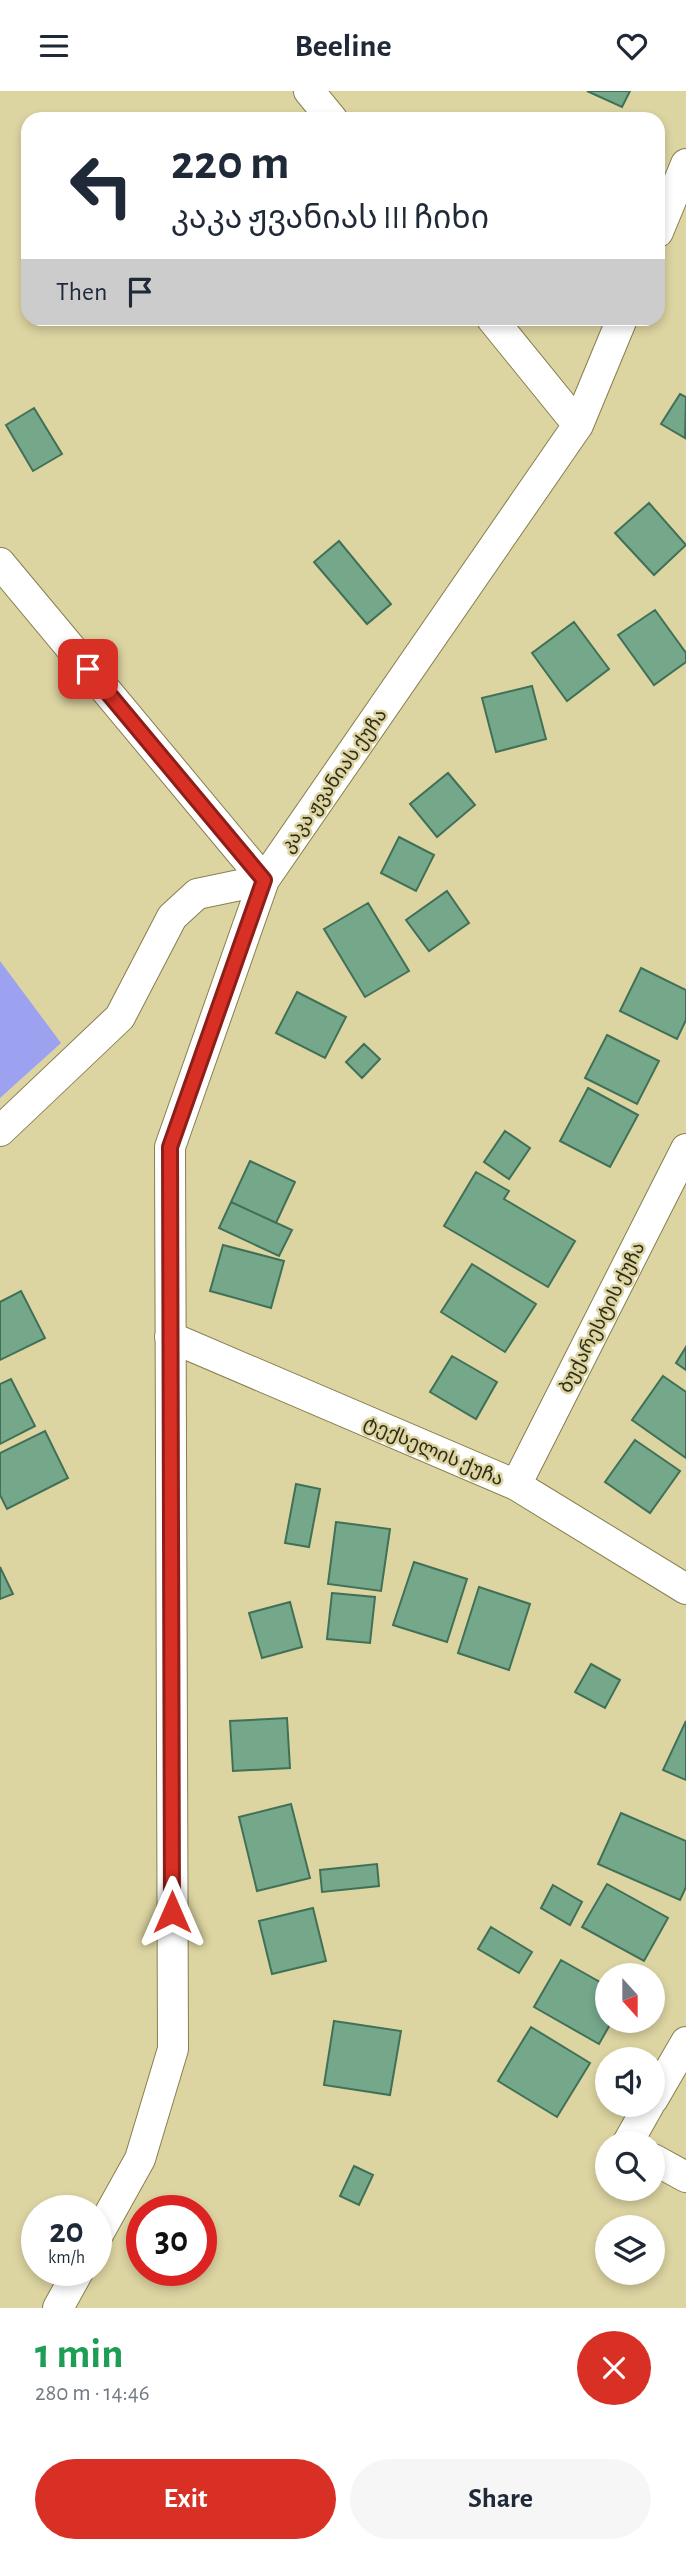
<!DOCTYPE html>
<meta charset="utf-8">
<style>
body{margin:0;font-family:"Alegreya Sans","Noto Sans Georgian",sans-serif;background:#f6f6f7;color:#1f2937;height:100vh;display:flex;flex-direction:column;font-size:26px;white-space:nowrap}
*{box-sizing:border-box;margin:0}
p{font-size:23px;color:#747a83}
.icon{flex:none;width:38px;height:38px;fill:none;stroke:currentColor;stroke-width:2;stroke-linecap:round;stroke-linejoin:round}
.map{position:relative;height:2217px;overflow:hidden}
.panel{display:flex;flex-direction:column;background:#fff;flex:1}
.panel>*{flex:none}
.guide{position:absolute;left:21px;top:21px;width:644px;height:214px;border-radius:21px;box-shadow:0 4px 10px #0003;background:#fff;color:#1f2937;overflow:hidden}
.needle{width:46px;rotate:159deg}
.controls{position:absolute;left:595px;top:1872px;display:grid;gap:14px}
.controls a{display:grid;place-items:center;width:70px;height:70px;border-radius:50%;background:#fff;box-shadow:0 4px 10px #0003;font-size:35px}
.speed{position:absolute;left:21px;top:2104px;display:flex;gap:14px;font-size:35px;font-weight:700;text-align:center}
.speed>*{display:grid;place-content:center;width:91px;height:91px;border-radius:50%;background:#fff;box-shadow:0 4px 10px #0003;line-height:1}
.speed small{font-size:18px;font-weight:400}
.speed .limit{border:10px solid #d22;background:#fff;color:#111}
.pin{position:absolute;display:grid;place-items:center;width:60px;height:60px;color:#fff;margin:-30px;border-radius:14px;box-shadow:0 4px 10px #0006}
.me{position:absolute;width:77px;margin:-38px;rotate:0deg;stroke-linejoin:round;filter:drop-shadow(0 0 5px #0008)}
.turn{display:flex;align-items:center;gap:24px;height:147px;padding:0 35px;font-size:32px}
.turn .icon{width:91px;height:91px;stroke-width:2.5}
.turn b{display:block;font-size:49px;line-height:60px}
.then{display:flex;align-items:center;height:66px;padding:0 35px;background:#0003;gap:14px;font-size:26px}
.round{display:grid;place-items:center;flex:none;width:74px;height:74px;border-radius:37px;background:#f6f6f7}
.overview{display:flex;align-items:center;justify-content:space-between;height:119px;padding:0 35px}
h1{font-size:42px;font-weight:600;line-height:52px;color:#1e9e55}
.primary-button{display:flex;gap:14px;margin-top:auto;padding:14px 35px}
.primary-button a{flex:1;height:80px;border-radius:42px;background:#d93025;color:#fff;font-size:28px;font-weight:600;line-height:80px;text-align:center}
.primary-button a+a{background:#f6f6f7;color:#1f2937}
header{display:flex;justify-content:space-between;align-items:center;height:91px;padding:0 35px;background:#fff;font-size:32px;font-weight:600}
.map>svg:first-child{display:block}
.green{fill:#9ca2ef}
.building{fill:#75a78b;stroke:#407157;stroke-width:2}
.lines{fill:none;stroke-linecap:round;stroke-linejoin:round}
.minor-casing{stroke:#877f4f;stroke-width:32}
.minor{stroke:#fff;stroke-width:30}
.route-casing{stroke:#8d1f18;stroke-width:18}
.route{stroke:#d93025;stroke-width:12}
.labels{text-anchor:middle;stroke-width:5;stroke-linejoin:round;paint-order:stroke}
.street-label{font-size:19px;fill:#302c18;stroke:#dcd4a1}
</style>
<header><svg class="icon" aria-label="menu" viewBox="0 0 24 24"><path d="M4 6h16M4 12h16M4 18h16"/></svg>Beeline<svg class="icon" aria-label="heart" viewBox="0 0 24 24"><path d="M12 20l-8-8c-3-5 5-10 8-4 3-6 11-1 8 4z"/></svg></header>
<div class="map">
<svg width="686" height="2217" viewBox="0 0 686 2217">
<rect width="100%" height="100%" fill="#dcd4a1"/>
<path class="green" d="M0 870 61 952 0 1007Z"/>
<path class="building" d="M587 0H630L622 16Z
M680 303 686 306 685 347 661 333Z
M34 317 62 363 33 380 6 334Z
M649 412 686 454 654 484 615 442Z
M339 450 391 513 367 533 314 471Z
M655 519 686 562V571L654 594 618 544Z
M574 531 609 578 567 610 532 562Z
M532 595 546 648 496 661 482 607Z
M448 682 475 714 437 746 410 713Z
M399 746 434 764 416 800 381 782Z
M447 800 469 832 429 860 406 829Z
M368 812 409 880 365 906 324 838Z
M641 877 686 899V929L677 948 620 920Z
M297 901 346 926 325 967 276 942Z
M607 944 659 970 637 1013 585 987Z
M364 953 380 968 362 987 346 971Z
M588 997 638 1024 610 1076 560 1050Z
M505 1040 530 1057 509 1088 484 1071Z
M250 1070 295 1091 276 1132 231 1111Z
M476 1081 509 1100 504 1108 575 1150 548 1196 444 1135Z
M231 1111 292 1139 279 1165 219 1137Z
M223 1154 284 1170 271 1217 210 1200Z
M472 1173 536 1213 505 1261 441 1221Z
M21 1200 45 1247 0 1269V1211Z
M686 1256V1279L676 1272Z
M452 1265 497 1291 476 1328 430 1301Z
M663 1285 686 1301V1367L632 1329Z
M11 1288 35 1335 0 1353V1293Z
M45 1340 68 1387 7 1418 0 1404V1362Z
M635 1349 680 1380 650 1422 605 1391Z
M296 1393 320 1398 309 1456 285 1452Z
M336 1431 390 1438 381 1500 328 1493Z
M414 1471 467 1488 447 1551 393 1534Z
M0 1476 13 1503 0 1508Z
M479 1496 530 1513 509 1579 458 1562Z
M332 1502 375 1506 370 1552 327 1548Z
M290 1511 302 1556 262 1567 249 1522Z
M591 1573 620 1589 605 1617 575 1601Z
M287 1627 290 1677 233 1680 230 1630Z
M686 1630V1689L663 1679Z
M291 1713 310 1787 257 1800 239 1726Z
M621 1722 686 1750V1796L680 1809 598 1773Z
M377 1773 379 1795 322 1801 320 1779Z
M607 1793 668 1827 644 1870 582 1836Z
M553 1794 582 1811 570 1834 541 1817Z
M313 1817 326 1870 272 1883 259 1830Z
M491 1836 532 1861 519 1882 478 1858Z
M561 1869 607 1895V1930H612L599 1953 534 1916Z
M334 1930 401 1940 390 2004 324 1994Z
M531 1936 590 1972 557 2026 498 1990Z
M354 2075 373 2084 359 2114 340 2105Z"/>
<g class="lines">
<g class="minor-casing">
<path id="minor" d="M309 0 332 28
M658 141 686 73
M492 228 578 334
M0 472 264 789 197 803 172 826 120 926 0 1040
M170 1246 516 1394 686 1498
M516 1394 686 1058
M653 2008 686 1951
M627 2053 649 2014
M653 2068 686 2086
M96 2147 140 2068 173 1958 170 1056 264 789 578 334 622 228
M58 2217 79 2179"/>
</g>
<use href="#minor" class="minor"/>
</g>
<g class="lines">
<g class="route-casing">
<path id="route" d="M88 578 264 789 170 1056 172 1821"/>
</g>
<use href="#route" class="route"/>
</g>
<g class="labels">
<g class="street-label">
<text transform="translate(333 689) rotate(-55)" y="7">კაკა ჟვანიას ქუჩა</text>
<text transform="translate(601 1226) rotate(-63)" y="7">ბუქარესტის ქუჩა</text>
<text transform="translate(434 1359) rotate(23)" y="7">ტექსელის ქუჩა</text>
</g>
</g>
</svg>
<div class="controls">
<a><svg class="needle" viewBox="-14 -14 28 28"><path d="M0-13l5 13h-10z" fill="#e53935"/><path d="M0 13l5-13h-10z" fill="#747a83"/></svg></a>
<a><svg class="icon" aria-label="sound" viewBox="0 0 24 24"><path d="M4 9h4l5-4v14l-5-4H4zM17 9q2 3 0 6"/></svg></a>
<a><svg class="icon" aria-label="search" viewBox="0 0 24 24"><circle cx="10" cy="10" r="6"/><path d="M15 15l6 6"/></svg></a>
<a><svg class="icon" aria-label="layers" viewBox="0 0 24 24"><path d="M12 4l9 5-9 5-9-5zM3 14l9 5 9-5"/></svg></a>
</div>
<div class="speed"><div>20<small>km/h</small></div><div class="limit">30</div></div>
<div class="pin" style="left:88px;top:578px;background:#d93025"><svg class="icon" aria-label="arrive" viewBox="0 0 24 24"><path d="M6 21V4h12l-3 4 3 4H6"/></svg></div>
<svg class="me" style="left:172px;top:1821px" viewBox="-20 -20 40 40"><path d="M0-17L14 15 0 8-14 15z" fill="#d93025" stroke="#fff" stroke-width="4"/></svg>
<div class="guide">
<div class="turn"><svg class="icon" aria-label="left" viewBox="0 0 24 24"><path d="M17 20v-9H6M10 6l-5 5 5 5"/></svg><div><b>220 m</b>კაკა ჟვანიას III ჩიხი</div></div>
<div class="then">Then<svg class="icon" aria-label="arrive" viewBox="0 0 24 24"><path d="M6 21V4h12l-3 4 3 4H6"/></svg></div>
</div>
</div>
<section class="panel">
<div class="overview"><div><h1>1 min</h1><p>280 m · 14:46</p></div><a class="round" style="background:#d93025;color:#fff"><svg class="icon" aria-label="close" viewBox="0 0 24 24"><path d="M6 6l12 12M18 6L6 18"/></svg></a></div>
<div class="primary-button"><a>Exit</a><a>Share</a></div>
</section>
